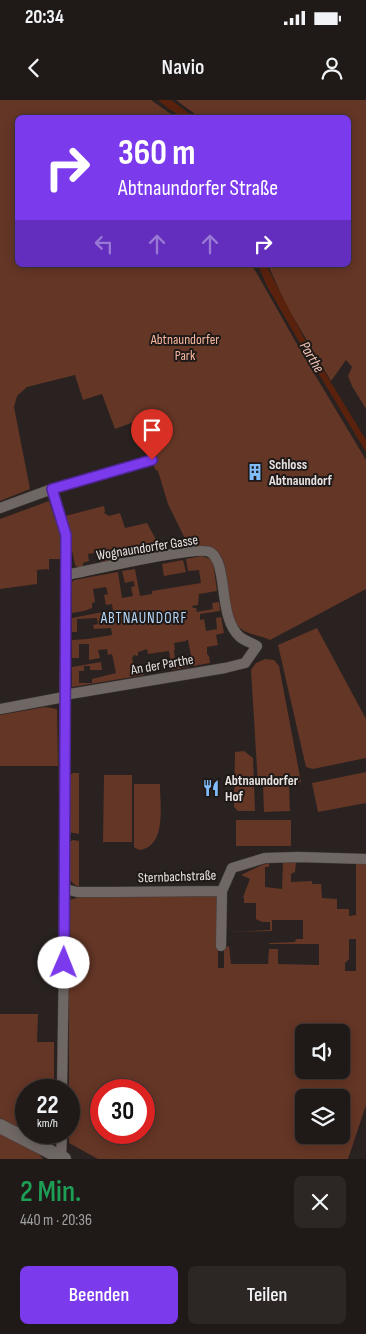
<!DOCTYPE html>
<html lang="de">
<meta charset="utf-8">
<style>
body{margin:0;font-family:"Sofia Sans Condensed",sans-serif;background:#2c2725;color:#f1f3f6;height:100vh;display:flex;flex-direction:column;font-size:19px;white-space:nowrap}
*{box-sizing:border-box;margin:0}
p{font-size:16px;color:#a1a1a2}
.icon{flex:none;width:28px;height:28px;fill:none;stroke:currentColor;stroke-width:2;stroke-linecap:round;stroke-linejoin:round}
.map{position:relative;height:1059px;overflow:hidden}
.sheet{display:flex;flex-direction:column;background:#1f1a18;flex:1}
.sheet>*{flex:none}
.top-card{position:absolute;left:15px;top:15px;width:336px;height:152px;border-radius:8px;box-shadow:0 2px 12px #0003,0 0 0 1px #3c3837;background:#7c3aed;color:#fff;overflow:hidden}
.controls{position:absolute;left:295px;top:924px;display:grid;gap:10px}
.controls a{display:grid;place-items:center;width:55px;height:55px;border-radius:8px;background:#1f1a18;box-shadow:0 2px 12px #0003,0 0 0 1px #3c3837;font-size:25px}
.speed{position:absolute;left:15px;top:979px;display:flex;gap:10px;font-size:25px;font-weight:700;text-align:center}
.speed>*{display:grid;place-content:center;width:65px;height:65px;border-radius:50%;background:#1f1a18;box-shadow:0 2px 12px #0003,0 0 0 1px #3c3837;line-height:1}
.speed small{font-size:12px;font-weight:400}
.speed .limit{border:8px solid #d22;background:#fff;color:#111}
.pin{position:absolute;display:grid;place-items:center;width:42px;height:42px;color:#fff;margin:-51px -21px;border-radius:50% 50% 50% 0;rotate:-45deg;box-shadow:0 0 5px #0007}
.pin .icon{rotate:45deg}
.me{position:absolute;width:55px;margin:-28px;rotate:1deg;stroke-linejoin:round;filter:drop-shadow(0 0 4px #0008)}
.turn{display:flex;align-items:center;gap:18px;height:105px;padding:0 20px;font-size:22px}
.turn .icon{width:65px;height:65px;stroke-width:2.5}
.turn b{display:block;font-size:35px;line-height:42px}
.lanes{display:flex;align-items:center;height:48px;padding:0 20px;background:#0003;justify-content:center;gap:25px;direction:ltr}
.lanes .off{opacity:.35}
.round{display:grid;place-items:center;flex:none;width:52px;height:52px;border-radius:8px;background:#2c2725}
.headline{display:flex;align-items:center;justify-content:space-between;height:85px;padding:0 20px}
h1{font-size:30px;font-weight:600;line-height:38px;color:#1e9e55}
.action{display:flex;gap:10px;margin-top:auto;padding:10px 20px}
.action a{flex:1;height:58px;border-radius:8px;background:#7c3aed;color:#fff;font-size:20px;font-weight:600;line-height:58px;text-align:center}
.action a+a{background:#2c2725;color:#f1f3f6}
.status{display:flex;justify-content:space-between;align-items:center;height:35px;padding:0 25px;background:#1f1a18;direction:ltr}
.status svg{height:14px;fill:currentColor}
header{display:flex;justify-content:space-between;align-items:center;height:65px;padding:0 20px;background:#1f1a18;font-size:22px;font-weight:600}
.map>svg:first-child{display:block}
.green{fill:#643626;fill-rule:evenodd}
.water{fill:#5a220d}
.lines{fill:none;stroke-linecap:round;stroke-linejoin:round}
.minor-casing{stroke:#45403e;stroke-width:11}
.secondary-casing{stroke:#45403e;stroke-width:15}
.minor{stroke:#6f6764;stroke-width:10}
.secondary{stroke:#6f6764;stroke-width:14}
.route-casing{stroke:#51269a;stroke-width:12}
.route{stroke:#7c3aed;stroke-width:9}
.labels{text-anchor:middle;stroke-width:4;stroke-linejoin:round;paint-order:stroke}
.park-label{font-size:14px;fill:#f8b69f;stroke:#1f1917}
.poi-label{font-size:14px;font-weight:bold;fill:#e8e3e2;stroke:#1f1917;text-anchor:start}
.street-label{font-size:14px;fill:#e8e3e2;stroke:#1f1917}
.water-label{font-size:15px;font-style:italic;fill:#f0c3b3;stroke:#1f1917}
.neighbourhood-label{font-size:15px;letter-spacing:1px;fill:#b6d7fa;stroke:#1f1917}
</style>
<div class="status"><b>20:34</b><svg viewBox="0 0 49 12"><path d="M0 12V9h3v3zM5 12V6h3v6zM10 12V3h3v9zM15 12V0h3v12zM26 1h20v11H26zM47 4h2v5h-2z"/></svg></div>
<header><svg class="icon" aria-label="back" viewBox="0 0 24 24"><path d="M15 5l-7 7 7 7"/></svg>Navio<svg class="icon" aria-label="person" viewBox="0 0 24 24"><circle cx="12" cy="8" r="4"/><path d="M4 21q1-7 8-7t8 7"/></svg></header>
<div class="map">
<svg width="366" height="1059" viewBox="0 0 366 1059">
<rect width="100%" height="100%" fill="#292220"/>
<path class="green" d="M0 0H151L175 17 18 18V165H252L306 260 366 360V489L270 540C261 535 245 535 238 526 217 500 244 437 189 447L168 404 158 371 155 369 150 351 151 348 158 345 154 330 143 333 139 320 115 329 102 294 83 300 75 275 27 287 17 296 14 307 30 389 0 401Z
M176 0H366V309L352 286 348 276 352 267 346 260 331 281 286 205 268 165H349V18L199 17Z
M49 401 60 435 61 459H49V470L47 469 37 470V484L0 489V419Z
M104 406 105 411 104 413 109 416 120 413 125 428 147 423 161 449 156 452 140 456 139 451 134 452V455L101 463 98 452 88 454 89 461 83 463V467L78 468 75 465 65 416Z
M202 456 210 459 213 462 217 491 199 494 198 505 192 506 193 508H196L197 512 213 509 212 503 219 502 220 511 200 514V520L204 519 206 531 217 529 216 518 221 517 224 533 216 535 218 545 207 547V554L209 556 210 563 193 566 188 540H186V541L174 543 175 550H174L175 561 188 559 189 567 172 570 169 551 148 554 147 549 138 552V556L134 555 132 558 135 572 143 571 144 575 72 587V567L101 562 102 570H90V566H84V571H79V583H92V579L116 573 112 554 108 555 107 549 98 550 100 558 89 560V544H79V558H72V540L87 539 112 535 111 528 94 529 93 525 98 524 97 518 77 519V532H72V518L113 510 112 504 106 505 104 495 108 494 106 487 93 489 95 502 92 503V508L84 511 72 513V482L74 480 118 472 122 498 133 496 131 487 135 486 133 481 125 483 122 471 135 469 140 496 152 494V491L201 483 199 470 188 471 186 459Z
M183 460 186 472 164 476 162 464Z
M317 528 366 619V658L313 669 306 667 278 545Z
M265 559 274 560 279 566 301 682 289 684 290 711 264 712 263 685H258L251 570 256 563Z
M45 607 57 609 58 666H0V615Z
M244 651 253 658 255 711H238L234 707 235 652Z
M366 672V703L318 712 312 683Z
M73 673H79V734L68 732V676Z
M104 675H132V742H103Z
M134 684H160C160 705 167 747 139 750L134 747Z
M236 720H291V746H236Z
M73 740 79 741V787C62 780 68 759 68 743Z
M283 762H296L295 772 291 774V782L312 781V784H321L322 798 337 799V809H349V816L356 815V763H366V1005L348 1059H98L69 1043V800L80 797H218V868H224V848L229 846 231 864H268L269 849H278V864L319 865V844H269V843L295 842 296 839H303V820H272V831L229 832 270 830V822H262L256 819V803H244V798L243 797 250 779 241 775 262 765 269 763V767H265V787L282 789ZM349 839H356V871H345V863L349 859ZM304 932H341V970H304ZM101 990H144V1032H101ZM304 998H341V1035H304Z
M0 914H38L37 942H54V990H26V1031L0 1018Z
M0 1033C11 1039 37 1049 43 1059H0Z"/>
<path class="water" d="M158 0H171L194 17C179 18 169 9 158 0Z
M258 165H266L305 240 366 340V352L294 233 267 186Z"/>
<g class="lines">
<g class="minor-casing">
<path id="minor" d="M52 389 65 435 66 475 64 649 65 789 62 990
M0 408 52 389 152 360
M64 595 225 568 245 563 257 546C252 543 245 541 240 537 217 517 229 463 210 452 197 445 88 471 66 475
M0 609 64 597
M65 789 77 792H113L222 791 232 768 265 758 298 757 366 759
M221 846 222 791
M61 1058 62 1032"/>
</g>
<g class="secondary-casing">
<path id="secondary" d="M0 1026 64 1059"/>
</g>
<use href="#minor" class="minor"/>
<use href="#secondary" class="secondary"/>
</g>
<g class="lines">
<g class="route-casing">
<path id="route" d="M64 863 66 435 52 389 152 360"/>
</g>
<use href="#route" class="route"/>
</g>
<defs>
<g id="building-bare" transform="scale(1.35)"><path d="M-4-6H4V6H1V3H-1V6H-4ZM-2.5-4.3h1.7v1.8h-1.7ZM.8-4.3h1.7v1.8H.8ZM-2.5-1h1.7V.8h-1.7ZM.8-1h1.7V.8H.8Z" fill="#80bdfa" stroke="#1f1917" stroke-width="2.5" paint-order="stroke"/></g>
<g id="restaurant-bare" transform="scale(1.35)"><path d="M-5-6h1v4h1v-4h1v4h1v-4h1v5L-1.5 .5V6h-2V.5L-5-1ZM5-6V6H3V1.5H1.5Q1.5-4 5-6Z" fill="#80bdfa" stroke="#1f1917" stroke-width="2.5" paint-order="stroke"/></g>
</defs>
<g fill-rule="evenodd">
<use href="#building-bare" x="255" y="372"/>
<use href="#restaurant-bare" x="211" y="688"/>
</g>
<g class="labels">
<g class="park-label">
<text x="185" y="244">Abtnaundorfer<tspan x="185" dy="16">Park</tspan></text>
</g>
<g class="poi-label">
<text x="269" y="369">Schloss<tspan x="269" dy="16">Abtnaundorf</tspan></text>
<text x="225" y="685">Abtnaundorfer<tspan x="225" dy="16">Hof</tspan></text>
</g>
<g class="street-label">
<text transform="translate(147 447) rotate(-9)" y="5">Wognaundorfer Gasse</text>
<text transform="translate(162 564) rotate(-10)" y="5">An der Parthe</text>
<text transform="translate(177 776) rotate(-2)" y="5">Sternbachstraße</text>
</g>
<g class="water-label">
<text transform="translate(312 257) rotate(59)" y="5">Parthe</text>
</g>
<g class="neighbourhood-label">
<text x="144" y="523">ABTNAUNDORF</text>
</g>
</g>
</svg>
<div class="controls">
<a><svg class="icon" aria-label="sound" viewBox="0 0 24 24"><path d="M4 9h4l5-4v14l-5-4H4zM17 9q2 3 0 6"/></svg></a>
<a><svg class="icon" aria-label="layers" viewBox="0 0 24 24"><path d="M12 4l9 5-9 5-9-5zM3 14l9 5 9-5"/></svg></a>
</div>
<div class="speed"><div>22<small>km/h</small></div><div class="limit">30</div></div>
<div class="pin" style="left:152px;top:360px;background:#d93025"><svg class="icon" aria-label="arrive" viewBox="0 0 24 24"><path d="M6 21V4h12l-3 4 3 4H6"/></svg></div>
<svg class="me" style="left:64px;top:863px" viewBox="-20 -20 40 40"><circle r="19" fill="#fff"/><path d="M0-13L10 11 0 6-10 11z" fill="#7c3aed"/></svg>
<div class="top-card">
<div class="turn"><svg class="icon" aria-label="right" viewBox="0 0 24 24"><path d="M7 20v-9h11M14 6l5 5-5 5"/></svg><div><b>360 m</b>Abtnaundorfer Straße</div></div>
<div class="lanes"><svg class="icon off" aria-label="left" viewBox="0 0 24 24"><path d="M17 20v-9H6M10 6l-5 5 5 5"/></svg><svg class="icon off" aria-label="ahead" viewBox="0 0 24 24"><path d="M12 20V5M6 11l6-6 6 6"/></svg><svg class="icon off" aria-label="ahead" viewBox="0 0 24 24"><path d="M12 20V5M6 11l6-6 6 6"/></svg><svg class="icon" aria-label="right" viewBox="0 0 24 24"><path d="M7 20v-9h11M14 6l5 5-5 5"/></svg></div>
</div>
</div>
<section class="sheet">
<div class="headline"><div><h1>2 Min.</h1><p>440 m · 20:36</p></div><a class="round"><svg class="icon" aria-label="close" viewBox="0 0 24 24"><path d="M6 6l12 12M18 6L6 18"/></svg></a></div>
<div class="action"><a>Beenden</a><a>Teilen</a></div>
</section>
